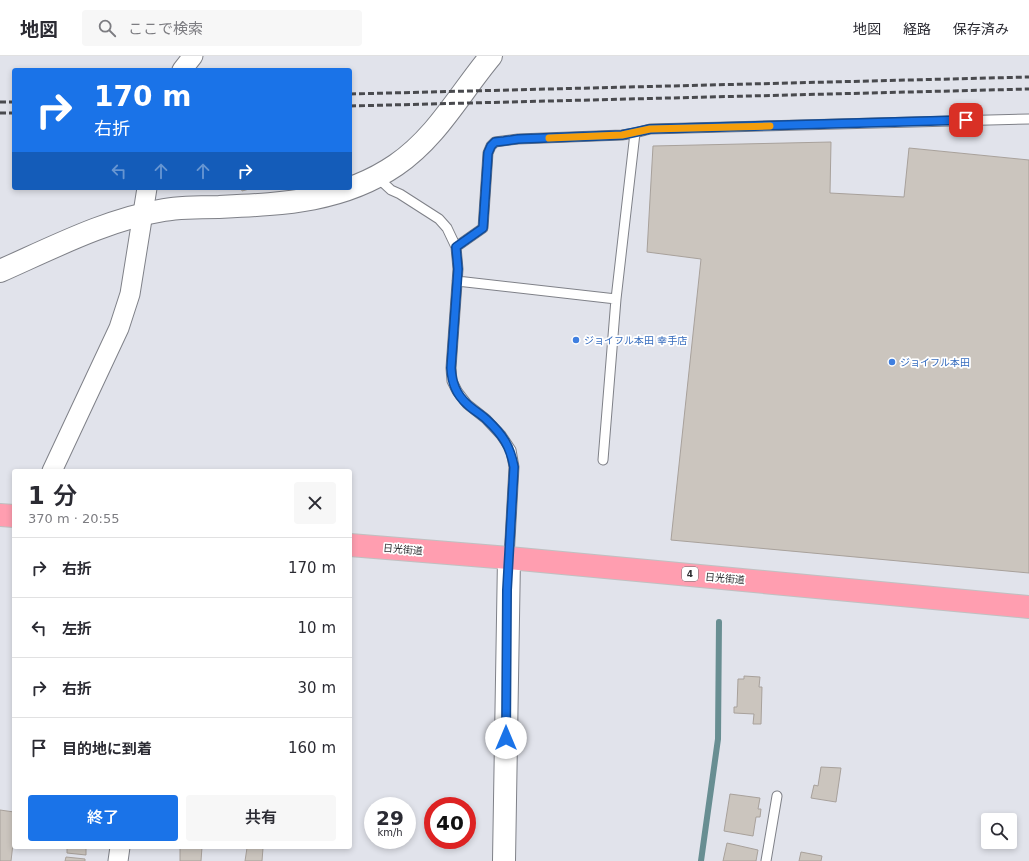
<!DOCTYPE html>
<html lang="ja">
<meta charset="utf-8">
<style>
body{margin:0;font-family:"DejaVu Sans","Noto Sans JP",sans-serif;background:#f7f7f7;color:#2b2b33;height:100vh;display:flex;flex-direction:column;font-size:15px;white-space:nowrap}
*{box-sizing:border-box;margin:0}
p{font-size:13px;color:#7c7c81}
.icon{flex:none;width:22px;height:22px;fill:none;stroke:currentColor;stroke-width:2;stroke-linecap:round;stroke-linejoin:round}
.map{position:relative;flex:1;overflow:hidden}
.details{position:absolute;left:12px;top:413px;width:340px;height:380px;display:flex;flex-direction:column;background:#fff;border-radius:4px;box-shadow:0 2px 6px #0003}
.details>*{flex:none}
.hud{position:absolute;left:12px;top:12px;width:340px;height:122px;border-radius:4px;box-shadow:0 2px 6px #0003;background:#1a73e8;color:#fff;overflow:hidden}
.buttons{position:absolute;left:981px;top:757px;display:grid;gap:8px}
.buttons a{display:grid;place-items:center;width:36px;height:36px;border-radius:4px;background:#fff;box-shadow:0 2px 6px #0003;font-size:20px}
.speed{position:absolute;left:364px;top:741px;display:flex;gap:8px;font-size:20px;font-weight:700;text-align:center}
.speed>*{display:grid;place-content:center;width:52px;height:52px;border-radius:50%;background:#fff;box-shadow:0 2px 6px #0003;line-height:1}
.speed small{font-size:10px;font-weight:400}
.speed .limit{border:6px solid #d22;background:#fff;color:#111}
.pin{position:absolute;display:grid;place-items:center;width:34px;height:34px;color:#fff;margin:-17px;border-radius:8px;box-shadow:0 2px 6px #0006}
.me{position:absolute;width:44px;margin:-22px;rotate:0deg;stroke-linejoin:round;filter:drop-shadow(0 0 3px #0008)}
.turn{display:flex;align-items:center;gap:14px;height:84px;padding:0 16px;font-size:18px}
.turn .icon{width:52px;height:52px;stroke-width:2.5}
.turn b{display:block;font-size:28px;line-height:34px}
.lanes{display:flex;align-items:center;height:38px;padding:0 16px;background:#0003;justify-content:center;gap:20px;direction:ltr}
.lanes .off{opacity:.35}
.round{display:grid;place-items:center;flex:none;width:42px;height:42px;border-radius:4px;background:#f7f7f7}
.head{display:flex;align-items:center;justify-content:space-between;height:68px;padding:0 16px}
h1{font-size:24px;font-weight:600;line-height:30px}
.primary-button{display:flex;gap:8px;margin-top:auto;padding:8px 16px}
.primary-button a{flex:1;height:46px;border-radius:4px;background:#1a73e8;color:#fff;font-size:16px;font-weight:600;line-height:46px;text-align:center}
.primary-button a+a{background:#f7f7f7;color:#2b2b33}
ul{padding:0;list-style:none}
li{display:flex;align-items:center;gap:12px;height:60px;padding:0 16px;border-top:1px solid #e1e1e2}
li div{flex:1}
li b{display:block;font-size:15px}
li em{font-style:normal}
header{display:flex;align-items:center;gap:24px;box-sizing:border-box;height:56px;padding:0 20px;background:#fff;border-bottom:1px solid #e1e1e2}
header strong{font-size:19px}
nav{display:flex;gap:22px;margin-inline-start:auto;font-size:14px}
.search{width:280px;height:36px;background:#f7f7f7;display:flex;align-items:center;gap:10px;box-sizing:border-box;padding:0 14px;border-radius:4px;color:#7c7c81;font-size:15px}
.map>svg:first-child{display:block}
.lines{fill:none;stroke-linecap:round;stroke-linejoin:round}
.stream{stroke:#688e92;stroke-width:6}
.building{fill:#cbc5be;stroke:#a8a19b}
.lane-casing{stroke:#7f8188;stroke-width:11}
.street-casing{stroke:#7f8188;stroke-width:21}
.secondary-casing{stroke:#7f8188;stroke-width:24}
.highway-casing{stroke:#c0c0c1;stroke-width:24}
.lane{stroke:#fff;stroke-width:9}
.street{stroke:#fff;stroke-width:19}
.secondary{stroke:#fff;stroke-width:22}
.highway{stroke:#ff9eb0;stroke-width:22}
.rail{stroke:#494a4e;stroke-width:3;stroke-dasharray:6 3;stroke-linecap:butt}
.route-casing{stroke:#114b97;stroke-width:10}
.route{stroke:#1a73e8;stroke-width:7}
.slow{stroke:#f59e0b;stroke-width:7}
.shop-dot{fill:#3f7fe0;stroke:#fff;stroke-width:1.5}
.labels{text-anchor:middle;stroke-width:3.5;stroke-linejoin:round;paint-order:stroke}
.shield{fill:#fff;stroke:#6c6d6f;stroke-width:1}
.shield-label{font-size:9px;font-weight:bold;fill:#2d2e31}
.shop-label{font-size:10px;fill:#366cbe;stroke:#fff;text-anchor:start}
.street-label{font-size:10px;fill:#2d2e31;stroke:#fff}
</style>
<header>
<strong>地図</strong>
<div class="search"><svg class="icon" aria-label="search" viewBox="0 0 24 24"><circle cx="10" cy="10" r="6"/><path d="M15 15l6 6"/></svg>ここで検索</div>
<nav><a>地図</a><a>経路</a><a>保存済み</a></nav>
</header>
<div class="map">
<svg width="1029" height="805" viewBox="0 0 1029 805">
<rect width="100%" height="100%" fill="#e1e3eb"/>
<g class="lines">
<path class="stream" d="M701 805 718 683 719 566"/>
</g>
<path class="building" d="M831 86 830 137 904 141 909 92 1029 104V517L671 484 701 203 647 196 653 90Z
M241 132H253L242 135Z
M744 620 760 621 759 631H762L761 668H753L754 658 734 657V651H737L738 623H744Z
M821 711 841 712 836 746 811 742 814 729 818 730Z
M730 738 760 742 758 753H761L760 761H756L753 780 724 775Z
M0 754 14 756V779L11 805H0Z
M727 787 758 794 756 805H723Z
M67 791H86V799L67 797Z
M180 791H202L201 805H180Z
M247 792H263L262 805H245Z
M801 796 822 800 821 805H799Z
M66 801 85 803V805H65Z"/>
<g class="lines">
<g class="lane-casing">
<path id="lane" d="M377 121 391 134 400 138 439 163 447 172 456 191 458 213 451 312 452 325 457 335 467 348 486 363 501 379 511 394 514 411 509 502
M456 191 483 172 488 97 491 90 495 86 518 83 622 79 635 77
M457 225 616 243
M603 404 616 243 635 77 650 73 1029 63
M766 805 777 740"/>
</g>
<g class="street-casing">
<path id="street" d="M182 14 193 0
M52 415 119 272 130 238 147 132
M118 805 120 791"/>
</g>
<g class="secondary-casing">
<path id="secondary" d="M0 215C52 192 108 163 164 154 182 151 201 151 219 151 282 148 342 146 396 109 437 81 460 37 491 0
M504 805 509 502"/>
</g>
<g class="highway-casing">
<path id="highway" d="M0 459 14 460
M350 489 509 502 1029 551"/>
</g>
<use href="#lane" class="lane"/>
<use href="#street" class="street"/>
<use href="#secondary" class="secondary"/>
<use href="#highway" class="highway"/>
<path class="rail" d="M350 38 1029 21
M0 46H14
M350 50 1029 33
M0 57H14"/>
</g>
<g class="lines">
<g class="route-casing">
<path id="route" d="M506 682 507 534 514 411C510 390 503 379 487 364 481 358 473 354 467 348 456 338 452 327 451 312L458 213 456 191 483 172 488 97 491 90 495 86 504 85 518 83 622 79 650 73 966 64"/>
</g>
<use href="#route" class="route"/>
<path class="slow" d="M549 82 622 79 650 73 770 70"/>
</g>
<g class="shop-dot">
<circle cx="576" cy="284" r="4"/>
<circle cx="892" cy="306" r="4"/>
</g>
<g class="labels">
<rect class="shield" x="682" y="511" width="16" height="14" rx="3"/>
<g class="shield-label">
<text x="690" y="521">4</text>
</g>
<g class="shop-label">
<text x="584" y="288">ジョイフル本田 幸手店</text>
<text x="900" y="310">ジョイフル本田</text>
</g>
<g class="street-label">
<text transform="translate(403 493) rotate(5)" y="4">日光街道</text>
<text transform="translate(725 522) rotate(5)" y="4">日光街道</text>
</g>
</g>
</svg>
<div class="buttons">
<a><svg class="icon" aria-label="search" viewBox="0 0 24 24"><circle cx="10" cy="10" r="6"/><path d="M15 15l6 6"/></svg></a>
</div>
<div class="speed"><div>29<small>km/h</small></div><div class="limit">40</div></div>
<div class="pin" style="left:966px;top:64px;background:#d93025"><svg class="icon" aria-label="arrive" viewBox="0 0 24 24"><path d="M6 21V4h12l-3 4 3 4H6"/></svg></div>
<svg class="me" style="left:506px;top:682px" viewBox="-20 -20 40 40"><circle r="19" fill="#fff"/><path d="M0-13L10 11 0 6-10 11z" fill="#1a73e8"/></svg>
<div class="hud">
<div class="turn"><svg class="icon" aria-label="right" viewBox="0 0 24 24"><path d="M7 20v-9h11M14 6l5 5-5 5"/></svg><div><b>170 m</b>右折</div></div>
<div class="lanes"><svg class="icon off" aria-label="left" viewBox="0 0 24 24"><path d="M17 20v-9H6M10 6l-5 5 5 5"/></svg><svg class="icon off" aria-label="ahead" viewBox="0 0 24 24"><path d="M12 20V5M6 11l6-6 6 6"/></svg><svg class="icon off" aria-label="ahead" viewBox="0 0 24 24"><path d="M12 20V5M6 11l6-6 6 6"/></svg><svg class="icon" aria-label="right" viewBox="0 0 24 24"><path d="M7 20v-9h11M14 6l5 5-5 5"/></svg></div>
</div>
<section class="details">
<div class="head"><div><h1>1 分</h1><p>370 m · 20:55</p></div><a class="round"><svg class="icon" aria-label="close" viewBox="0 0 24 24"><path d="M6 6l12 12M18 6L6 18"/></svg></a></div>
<ul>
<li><svg class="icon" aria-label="right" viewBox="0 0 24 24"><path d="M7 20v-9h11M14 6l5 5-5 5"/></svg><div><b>右折</b></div><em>170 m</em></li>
<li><svg class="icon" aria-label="left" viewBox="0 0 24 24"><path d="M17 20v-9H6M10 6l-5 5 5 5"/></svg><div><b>左折</b></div><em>10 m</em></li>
<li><svg class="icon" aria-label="right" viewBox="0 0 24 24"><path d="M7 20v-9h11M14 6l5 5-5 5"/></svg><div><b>右折</b></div><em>30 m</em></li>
<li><svg class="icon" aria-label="arrive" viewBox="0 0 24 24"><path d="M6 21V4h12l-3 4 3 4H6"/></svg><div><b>目的地に到着</b></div><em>160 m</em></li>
</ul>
<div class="primary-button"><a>終了</a><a>共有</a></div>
</section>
</div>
